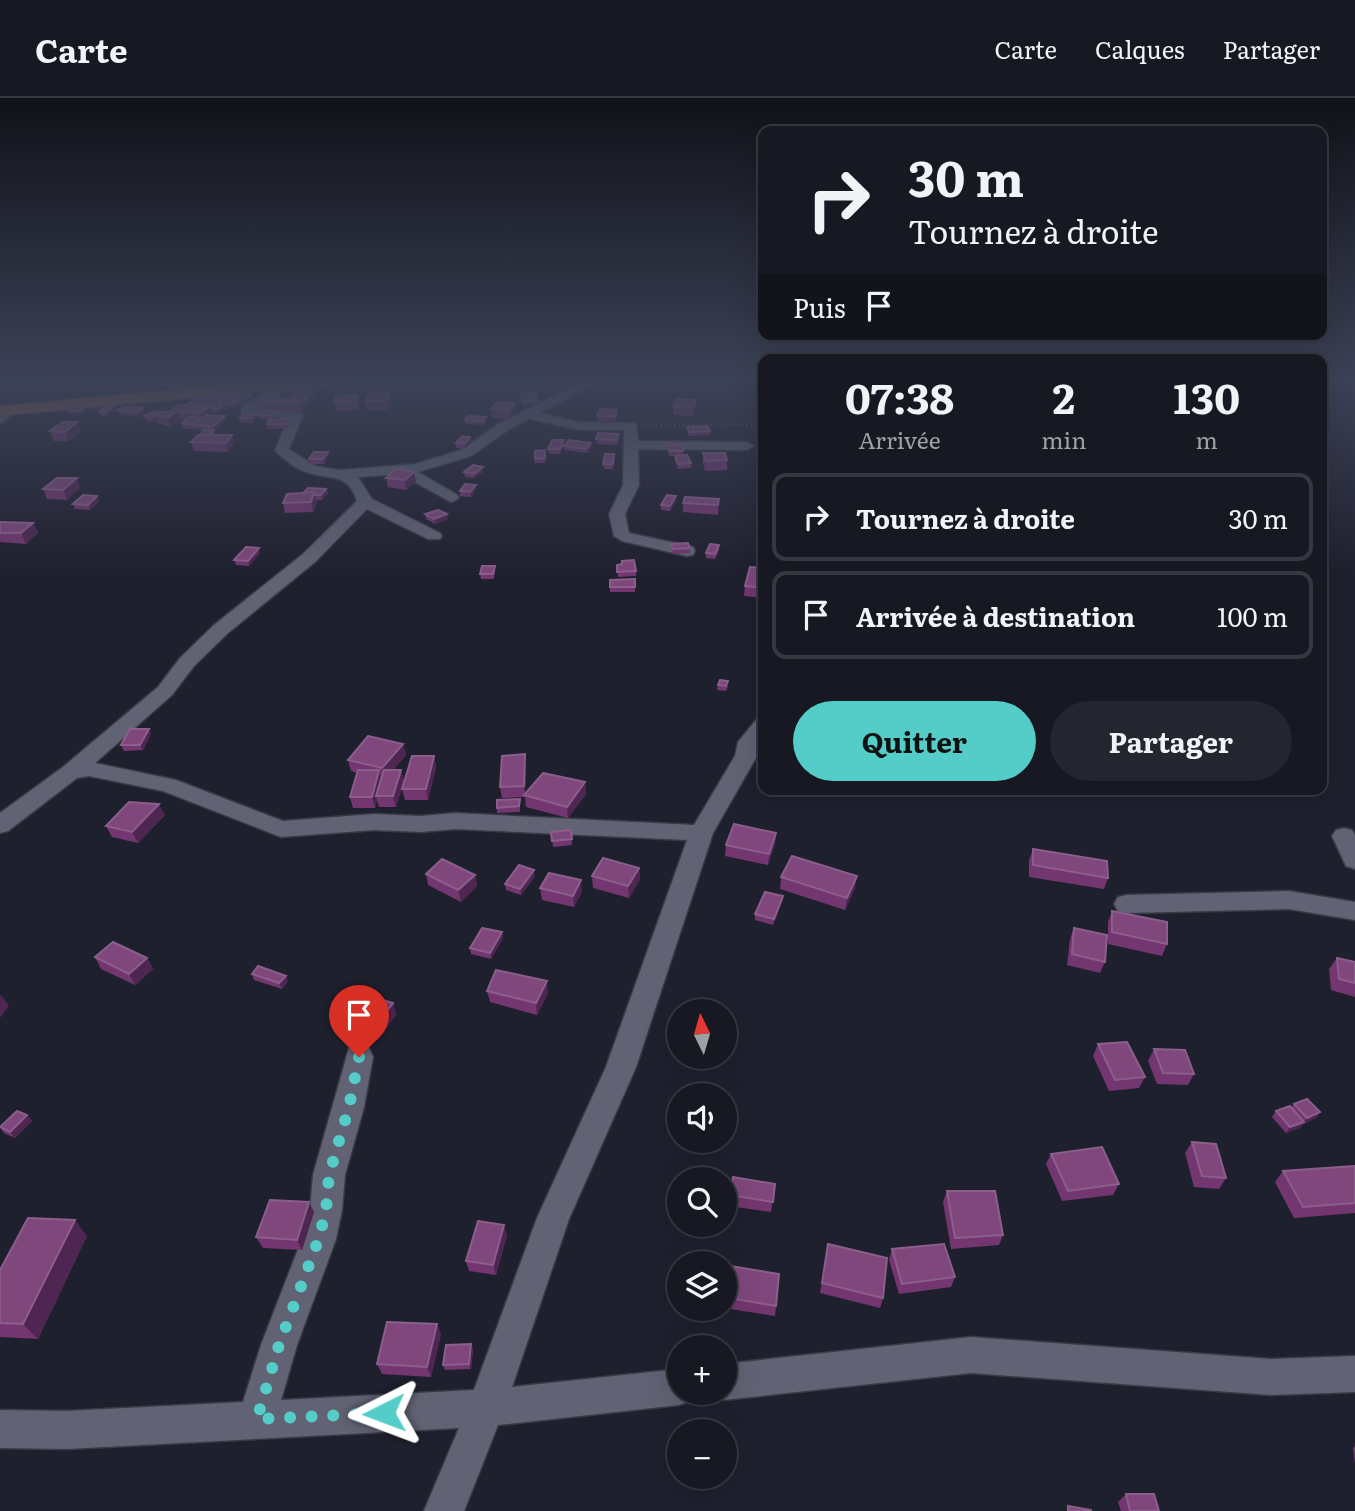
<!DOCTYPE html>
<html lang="fr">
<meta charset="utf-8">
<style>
body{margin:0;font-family:Literata,serif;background:#24252f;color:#f1f3f6;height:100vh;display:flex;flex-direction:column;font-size:26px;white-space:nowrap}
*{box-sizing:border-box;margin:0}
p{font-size:23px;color:#9ea0a5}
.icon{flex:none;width:38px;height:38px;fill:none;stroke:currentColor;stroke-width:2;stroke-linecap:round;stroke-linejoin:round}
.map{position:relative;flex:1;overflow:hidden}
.sheet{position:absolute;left:758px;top:256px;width:569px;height:441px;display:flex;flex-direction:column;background:#171822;border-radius:14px;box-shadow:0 7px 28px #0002,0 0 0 2px #363740}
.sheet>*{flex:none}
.top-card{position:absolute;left:758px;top:28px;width:569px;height:214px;border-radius:14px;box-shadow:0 7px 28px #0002,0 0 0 2px #363740;background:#171822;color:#f1f3f6;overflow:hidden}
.needle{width:46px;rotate:355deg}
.buttons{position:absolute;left:667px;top:901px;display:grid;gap:14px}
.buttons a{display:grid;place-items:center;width:70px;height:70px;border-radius:50%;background:#171822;box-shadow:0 7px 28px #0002,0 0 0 2px #363740;font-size:35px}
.pin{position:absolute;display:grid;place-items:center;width:60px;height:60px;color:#fff;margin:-72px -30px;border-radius:50% 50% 50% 0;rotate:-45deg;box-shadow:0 0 7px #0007}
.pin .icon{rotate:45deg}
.me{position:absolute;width:77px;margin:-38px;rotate:267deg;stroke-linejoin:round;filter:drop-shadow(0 0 5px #0008)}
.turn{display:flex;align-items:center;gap:24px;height:147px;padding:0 35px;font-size:32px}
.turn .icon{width:91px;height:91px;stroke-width:2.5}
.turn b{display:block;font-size:49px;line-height:60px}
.then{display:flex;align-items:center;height:66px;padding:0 35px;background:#0003;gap:14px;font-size:26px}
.eta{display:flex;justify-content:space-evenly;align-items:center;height:119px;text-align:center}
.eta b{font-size:42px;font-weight:700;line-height:49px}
.button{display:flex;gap:14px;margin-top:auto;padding:14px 35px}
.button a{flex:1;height:80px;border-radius:42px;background:#54cdc9;color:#111;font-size:28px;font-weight:700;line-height:80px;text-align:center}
.button a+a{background:#24252f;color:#f1f3f6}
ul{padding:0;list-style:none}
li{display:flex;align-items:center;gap:21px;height:88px;margin:0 14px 10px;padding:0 21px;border:4px solid #363740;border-radius:14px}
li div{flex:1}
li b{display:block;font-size:26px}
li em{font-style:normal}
header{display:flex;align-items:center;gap:42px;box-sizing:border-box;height:98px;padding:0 35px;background:#171822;border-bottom:2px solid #363740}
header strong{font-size:33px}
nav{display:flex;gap:38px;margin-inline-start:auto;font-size:24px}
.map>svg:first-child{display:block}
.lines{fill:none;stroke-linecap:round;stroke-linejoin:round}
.minor-casing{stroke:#3a3a46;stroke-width:3}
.major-casing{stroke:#3a3a46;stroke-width:3}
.path{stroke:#747581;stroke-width:2;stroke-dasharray:1 3.5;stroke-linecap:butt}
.minor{fill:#616374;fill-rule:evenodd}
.major{fill:#a26544;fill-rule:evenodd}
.wall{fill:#743670}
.shaded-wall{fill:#4e2651}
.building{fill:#7f477c;stroke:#8c5e8c;stroke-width:2}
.route{stroke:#54cdc9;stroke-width:12;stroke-dasharray:0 21.6}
</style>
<header>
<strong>Carte</strong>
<nav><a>Carte</a><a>Calques</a><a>Partager</a></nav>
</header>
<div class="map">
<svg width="1355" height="1413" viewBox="0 0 1355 1413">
<rect width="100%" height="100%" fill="#1f202e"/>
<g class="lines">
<g class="minor-casing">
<path id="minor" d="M179 281H194L177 294H169V288Z
M587 281H603L540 315 579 324 636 325 638 343 747 344 754 348 747 352 638 351 639 387 625 416 629 435 693 449 695 453 693 457 687 458 622 443 614 438 609 416 623 387 624 332H579L529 321 508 332 471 358 418 374 456 396 459 399 456 402 451 404 400 376 358 379 372 401 440 435 442 438 440 441H428L367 411 315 464 228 535 194 568 172 597 95 665 176 682 283 723 374 716 421 718 455 715 694 727 735 658 738 644 756 622 763 620V640L757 658 713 735 636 969 569 1121 512 1289 679 1271V1295H695L692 1302 679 1307 498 1327 464 1413H424L459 1330 67 1351 0 1350V1312L67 1313 243 1304 261 1247 302 1141 310 1112 313 1077 349 950 359 947 369 950 373 959 364 1009 345 1077 342 1112 336 1141 297 1247 281 1302 474 1292 537 1120 606 969 687 742 455 731 421 734 374 732 281 739 163 693 89 678 77 680 8 733 0 735V715L63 669 158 589 180 560 214 527 303 456 357 403C347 373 331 383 306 374 295 371 286 362 277 355L275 352 288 321 241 315V309L283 283H291V289L259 310 301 315 303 318 289 351 315 368 340 372 415 366 461 352 498 326Z
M1321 281H1353L1321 289Z
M5 309 14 315 0 326V311Z
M1344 730 1352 732 1355 737V771L1346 768 1332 738 1336 732Z
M1289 793 1355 804V822L1289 811 1127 815 1118 813 1114 806 1118 799 1127 797Z
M971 1239 1271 1261 1355 1258V1294L1271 1297 971 1275 724 1302 710 1295H724V1266Z"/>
</g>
<g class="major-casing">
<path id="major" d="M284 281H346L338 286 0 318V308Z"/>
</g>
<path class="path" d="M643 328 763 326"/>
<use href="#minor" class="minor"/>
<use href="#major" class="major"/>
</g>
<path class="wall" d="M195 281H212L208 285H196Z
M317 281 319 290 313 298 314 302 303 314 260 312 257 303 290 301 288 292Z
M552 281H574L571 285 552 284Z
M67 283 69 287 59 293 48 292 47 288Z
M535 295 537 307 523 308 521 296Z
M236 296 237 298 252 296 253 300 234 310 226 309 225 306 226 310 219 315H213V313L208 312 210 317 226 322 214 333 215 337 235 346 228 354 194 353 191 344 204 332 183 330 182 325 186 322H181L170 329 157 325 156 323 152 324 146 323 144 318 169 314 209 298 210 301Z
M358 297 359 306 358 312 336 313 334 304Z
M696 302V311L693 318 673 317V308Z
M365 303H391L387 312H367Z
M515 305 516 314 511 321 492 320 491 311Z
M114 307 116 312 107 318H101L99 314Z
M118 312 144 315 139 318 120 316Z
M260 313 278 317 275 321H259L258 317Z
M617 316 615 323H598L597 318Z
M760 319H763V339L760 328Z
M240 320H256L252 325H241Z
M465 322 487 323 484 327 465 326Z
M267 326H290L288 330 268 331Z
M687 329 710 333V337L689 338Z
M50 333H81L68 343H54Z
M619 336 617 347 597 346 596 341Z
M470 339 471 344 465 351 456 350V345Z
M591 345V350L587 355 564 352V348Z
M564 347 560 356H549L548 351Z
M669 347H683V358L691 365V370L678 371 675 363V358H681H669Z
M760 348H763V365L760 357Z
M545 352V365H535V353Z
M328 354 329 358 324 366H310L309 361Z
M703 355 727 362V372L705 373 703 365Z
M614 360 613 371H604L603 366Z
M464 374H483L474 380 465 379Z
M386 380 416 383 406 392 388 389Z
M476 387V391L471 399 460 398V393Z
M80 390 67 402 47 401 43 391Z
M326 391 328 395 322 402H316L317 404 313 414 285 415 283 405 303 395Z
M719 401 718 417 683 414V405Z
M676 402 670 413 661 412V407Z
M99 403 90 412 75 411 73 406Z
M425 416H447L448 421 435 426 426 421Z
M0 424 33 425 38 435 26 446 0 444Z
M1321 432 1326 440 1321 450Z
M671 446 690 450V455L673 456Z
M719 447V452L715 461 706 460V455Z
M260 455 249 468 236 467 234 462Z
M622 466 636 473V478L618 479 617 467Z
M495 468V473L494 481H481L480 476Z
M763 470V500L744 498 745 488Z
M635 481V494H610V482Z
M718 587 728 588 726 593 717 592Z
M149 631 151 636 143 652 124 653 121 647Z
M403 646 406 657 393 672H401L404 683 396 709H379L377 702 375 710H353L350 699 357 675 351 673 348 662Z
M434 658 436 669 428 702H405L402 691Z
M526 668 525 696 585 684 586 696 568 720 526 709 525 699 502 700 500 689Z
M520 701V714L497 715V710Z
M165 717 138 745 112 739 106 728Z
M571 732 572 747 553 749 551 734Z
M776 735 775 746 768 767 725 758 726 747Z
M1033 751 1108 780 1104 791 1029 779V762Z
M639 770 640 781 629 800 593 790 592 778Z
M426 776 475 777 477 788 461 804 428 787Z
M535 778 521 797 506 792 505 786Z
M781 779 855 790 845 812 780 791Z
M540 790 582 793 574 809 542 802Z
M783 798 782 804 773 827 755 822V816Z
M1112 813 1167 846 1162 858 1108 846V824Z
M1074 830 1105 864 1100 875 1067 867 1070 841Z
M502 834 503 840 491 861 471 856 470 850Z
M95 859 147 860 153 871 135 887 101 871Z
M1337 860 1355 864V899L1331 892 1329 871Z
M252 876 288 883 282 891 254 882Z
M487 893 548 895 537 917 490 904Z
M393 905 396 917 378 942 355 934 351 922Z
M1098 946 1145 979 1139 990 1109 993 1093 958Z
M1154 951 1194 976 1188 987 1157 986 1148 963Z
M1294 1006 1320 1014 1316 1020 1303 1026 1300 1030 1286 1035 1272 1019 1276 1013 1291 1010Z
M27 1017 32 1023 15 1040 4 1035 0 1029Z
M1192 1044 1226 1080 1219 1091 1194 1089 1185 1055Z
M1051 1056 1119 1086 1113 1097 1062 1103 1046 1066Z
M1355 1068V1115L1294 1120 1275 1084 1283 1073Z
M775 1086 771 1114 729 1108 730 1097Z
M947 1093 1003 1137 999 1147 951 1151 943 1104Z
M314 1114 302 1152 263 1150 256 1139Z
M507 1137 496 1177 469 1173 466 1163Z
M87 1138 38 1241 0 1239V1172Z
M828 1146 883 1200 880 1210 820 1195Z
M892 1151 955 1179 951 1189 899 1196 889 1162Z
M724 1167 776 1208 775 1218 724 1210Z
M437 1226 441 1236 431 1279 382 1276 377 1266Z
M473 1251 471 1271 445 1272 443 1267Z
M1355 1348V1366L1353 1350Z
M1126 1396 1159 1413H1121L1118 1404Z"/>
<path class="shaded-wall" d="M317 281 319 290 313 298 314 302 303 314 301 305 307 293Z
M67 283 69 287 59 293 57 289Z
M389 294 391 303 387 312 385 303Z
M236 296 237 300 225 304 226 310 219 315 217 305Z
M252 296 253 300 234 310 232 306Z
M358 297 359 306 358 312 356 303Z
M209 298 211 303 202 308V309L192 312Z
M696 302V311L693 318V309Z
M515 305 516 314 511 321 510 312Z
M114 307 116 312 107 318 106 314Z
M83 308 85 316 71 318 69 314Z
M143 310 144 315 139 318 137 314Z
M207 310 210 319 203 324 200 315Z
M178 313 181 322 170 329 167 320Z
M255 316 256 320 252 325 251 320Z
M154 318 156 323 152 324 151 320Z
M225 318 226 322 214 333 215 337H209L213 333 212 329Z
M77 324 81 333 68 343 65 334Z
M232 337 235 346 228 354 226 345Z
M470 339 471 344 465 351 464 346Z
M564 342V347L560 356V351Z
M591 345V350L587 355 586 351Z
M328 354 329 358 324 366 323 361Z
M483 369V374L474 380V376Z
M414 374 416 383 406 392 405 382Z
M77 380 80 390 67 402 63 392Z
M476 387V391L471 399 470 394Z
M326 391 328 395 322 402 321 397Z
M314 394 317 404 313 414 311 404Z
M97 398 99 403 90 412 88 407Z
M676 398V402L670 413V408Z
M447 416 448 421 435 426 434 421Z
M33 425 38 435 26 446 21 435Z
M259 450 260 455 249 468 248 463Z
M149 631 151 636 143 652 140 647Z
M403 646 406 657 385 682 382 670Z
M525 656 526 668 525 699 524 688Z
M434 658 436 669 428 702 426 691Z
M379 672 382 683 376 698 377 702 375 710 372 699Z
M401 672 404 683 396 709 393 698Z
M585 684 586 696 568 720 567 709Z
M159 706 165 717 138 745 132 734Z
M776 735 775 746 768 767 769 756Z
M639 770 640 781 629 800 628 788Z
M534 772 535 778 521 797 520 791Z
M475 777 477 788 461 804 458 792Z
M857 778 855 790 845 812 847 800Z
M581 782 582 793 574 809 573 798Z
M783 798 782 804 773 827 774 821Z
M502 834 503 840 491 861 490 855Z
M147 860 153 871 135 887 129 876Z
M286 878 288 883 282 891 279 885Z
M547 883 548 895 537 917 536 905Z
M1 897 9 908 0 920V898Z
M393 905 396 917 378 942 374 930Z
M1320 1014 1316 1020 1303 1026 1300 1030 1286 1035 1290 1029 1304 1024 1307 1020Z
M27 1017 32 1023 15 1040 10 1034Z
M309 1104 314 1114 302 1152 297 1142Z
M75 1122 87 1138 38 1241 23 1226Z
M504 1127 507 1137 496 1177 493 1167Z
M437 1226 441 1236 431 1279 427 1269Z
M471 1246 473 1251 471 1271 469 1266Z"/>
<path class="building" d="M298 281H317L307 293 312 294 301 305 257 303 261 300 293 301 302 292H288Z
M57 282 67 283 57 289 47 288Z
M219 294 236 296 217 305H224L218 311 212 310 214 308H202Z
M244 294 252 296 232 306 225 304Z
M370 294H389L385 303H365Z
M535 295 537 303H523L521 296Z
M358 297 356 303 334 304 335 299Z
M201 298H209L196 309 185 308Z
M676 301 696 302 693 309 673 308Z
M497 304 515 305 510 312 491 311Z
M107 307H114L106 314H99Z
M179 307 207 310 200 315 178 313 167 320 154 316 159 313 169 314Z
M83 308V312L69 314V309Z
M124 309 143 310 137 314 118 312Z
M600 311 617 312 615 319 597 318Z
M155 313 157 314 154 316V318L151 320 144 318Z
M260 313H277L274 317H258Z
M243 316H255L251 320H240Z
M206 317 225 318 212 329 182 325 190 319 200 320 197 322H199Z
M468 318 486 319 483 323 465 322Z
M289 321 287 326H267L269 322Z
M63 324H77L65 334 50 333Z
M708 328 710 333 689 334 687 329Z
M204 332H214L210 337H200Z
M598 335 619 336 617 342 596 341Z
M198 337H232L226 345 191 344Z
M462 338 470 339 464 346 456 345Z
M552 342H564L560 351H548Z
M569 342 591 345 586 351 564 348Z
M669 347H683V353H669Z
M545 352V360L535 361V353Z
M314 354H328L323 361H309Z
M703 355H725L727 362 706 363Z
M605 356H614L613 366H603Z
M687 357 691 365 678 366 675 358Z
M473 367 483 369 474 376 464 374Z
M396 371 414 374 405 382 386 380Z
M57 380H77L63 392 43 391Z
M465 386 476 387 470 394 460 393Z
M308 390 326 391 321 397H315L314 394 303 395Z
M314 394 311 404 283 405 287 396Z
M83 397 97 398 88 407 73 406Z
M667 397 676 398 670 408 661 407Z
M685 399 719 401 718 407 683 405Z
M438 412 447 416 434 421 425 416Z
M0 424 33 425 21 435H0Z
M1321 432H1323L1326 440H1321Z
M688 445 690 450 673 451 671 446Z
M710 446 719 447 715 456 706 455Z
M246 449 259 450 248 463 234 462Z
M634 462 636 473 617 474V467L622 466V463Z
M482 468H495L493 476H480Z
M750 469 763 470V490L745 488Z
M635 481V489H610V482Z
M720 582 728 583 726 588 718 587Z
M130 631H149L140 647H121Z
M368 638 403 646 382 670 348 662Z
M525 656 524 688 500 689 502 658Z
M412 658H434L426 691H402Z
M358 672H379L372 699H350Z
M384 672H401L393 698H376Z
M543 675 585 684 567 709 524 697Z
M520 701 519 708 497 710V702Z
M129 704 159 706 132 734 106 728Z
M734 726 776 735 769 756 726 747Z
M571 732 572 741 552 743 551 734Z
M1033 751 1107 763 1108 780 1033 767Z
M792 758 857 778 847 800 781 779Z
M603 760 639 770 628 788 592 778Z
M442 761 475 777 458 792 426 776Z
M519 767 534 772 520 791 505 786Z
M549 775 581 782 573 798 540 790Z
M765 794 783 798 774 821 755 816Z
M1112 813 1167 824V846L1112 834Z
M482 830 502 834 490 855 470 850Z
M1074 830 1107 837 1105 864 1072 856Z
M113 844 147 860 129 876 95 859Z
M1337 860 1355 864V885L1339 881Z
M258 868 286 878 279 885 252 876Z
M496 872 547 883 536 905 487 893Z
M370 898 393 905 374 930 351 922Z
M1127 944 1145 979 1115 982 1098 946Z
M1154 951 1185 952 1194 976 1163 975Z
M1307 1001 1320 1014 1307 1020 1294 1006Z
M1290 1008 1304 1024 1290 1029 1276 1013Z
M17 1013 27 1017 10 1034 0 1029Z
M1192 1044 1216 1046 1226 1080 1202 1078Z
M1102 1049 1119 1086 1068 1093 1051 1056Z
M1355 1068V1105L1303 1109 1283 1073Z
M733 1079 775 1086 773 1104 730 1097Z
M947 1093H995L1003 1137 955 1140Z
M270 1102 309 1104 297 1142 256 1139Z
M28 1120 75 1122 23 1226 0 1225V1172Z
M478 1123 504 1127 493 1167 466 1163Z
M828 1146 887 1160 883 1200 822 1185Z
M944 1146 955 1179 902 1186 892 1151Z
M724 1167 779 1176 776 1208 724 1199Z
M387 1224 437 1226 427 1269 377 1266Z
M471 1246 469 1266 443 1267 446 1247Z
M1126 1396H1154L1159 1413H1130Z
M1068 1408 1091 1412V1413H1068Z"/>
<linearGradient id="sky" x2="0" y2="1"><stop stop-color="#111219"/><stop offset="0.59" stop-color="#3c4257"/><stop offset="1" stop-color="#3c4257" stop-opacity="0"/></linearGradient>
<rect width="1355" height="479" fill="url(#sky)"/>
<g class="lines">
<path class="route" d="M359 959 349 1009 329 1077 326 1112 319 1140 279 1247 257 1321 384 1315"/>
</g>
</svg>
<div class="buttons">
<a><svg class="needle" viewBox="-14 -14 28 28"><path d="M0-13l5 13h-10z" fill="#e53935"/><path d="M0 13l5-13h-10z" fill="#9ea0a5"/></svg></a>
<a><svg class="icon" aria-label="sound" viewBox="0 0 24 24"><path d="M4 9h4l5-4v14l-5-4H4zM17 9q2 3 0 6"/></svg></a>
<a><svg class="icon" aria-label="search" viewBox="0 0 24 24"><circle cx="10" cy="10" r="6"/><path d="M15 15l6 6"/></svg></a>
<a><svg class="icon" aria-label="layers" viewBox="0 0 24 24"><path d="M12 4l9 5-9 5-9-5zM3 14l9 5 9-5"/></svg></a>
<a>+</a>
<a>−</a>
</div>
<div class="pin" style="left:359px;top:959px;background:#d93025"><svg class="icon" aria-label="arrive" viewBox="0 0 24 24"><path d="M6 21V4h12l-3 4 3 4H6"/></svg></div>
<svg class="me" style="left:384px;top:1315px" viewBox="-20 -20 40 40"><path d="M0-17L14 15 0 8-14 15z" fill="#54cdc9" stroke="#fff" stroke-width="4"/></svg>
<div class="top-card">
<div class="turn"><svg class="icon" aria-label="right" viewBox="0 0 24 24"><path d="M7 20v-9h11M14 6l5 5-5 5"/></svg><div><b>30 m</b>Tournez à droite</div></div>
<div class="then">Puis<svg class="icon" aria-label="arrive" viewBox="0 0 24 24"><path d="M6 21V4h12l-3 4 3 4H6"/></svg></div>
</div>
<section class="sheet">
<div class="eta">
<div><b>07:38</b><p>Arrivée</p></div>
<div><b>2</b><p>min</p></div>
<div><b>130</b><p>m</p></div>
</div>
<ul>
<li><svg class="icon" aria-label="right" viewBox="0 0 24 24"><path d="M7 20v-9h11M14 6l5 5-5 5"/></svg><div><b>Tournez à droite</b></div><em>30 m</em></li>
<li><svg class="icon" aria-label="arrive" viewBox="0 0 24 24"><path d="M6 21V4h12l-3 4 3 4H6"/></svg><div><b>Arrivée à destination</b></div><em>100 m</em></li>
</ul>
<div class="button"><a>Quitter</a><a>Partager</a></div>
</section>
</div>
